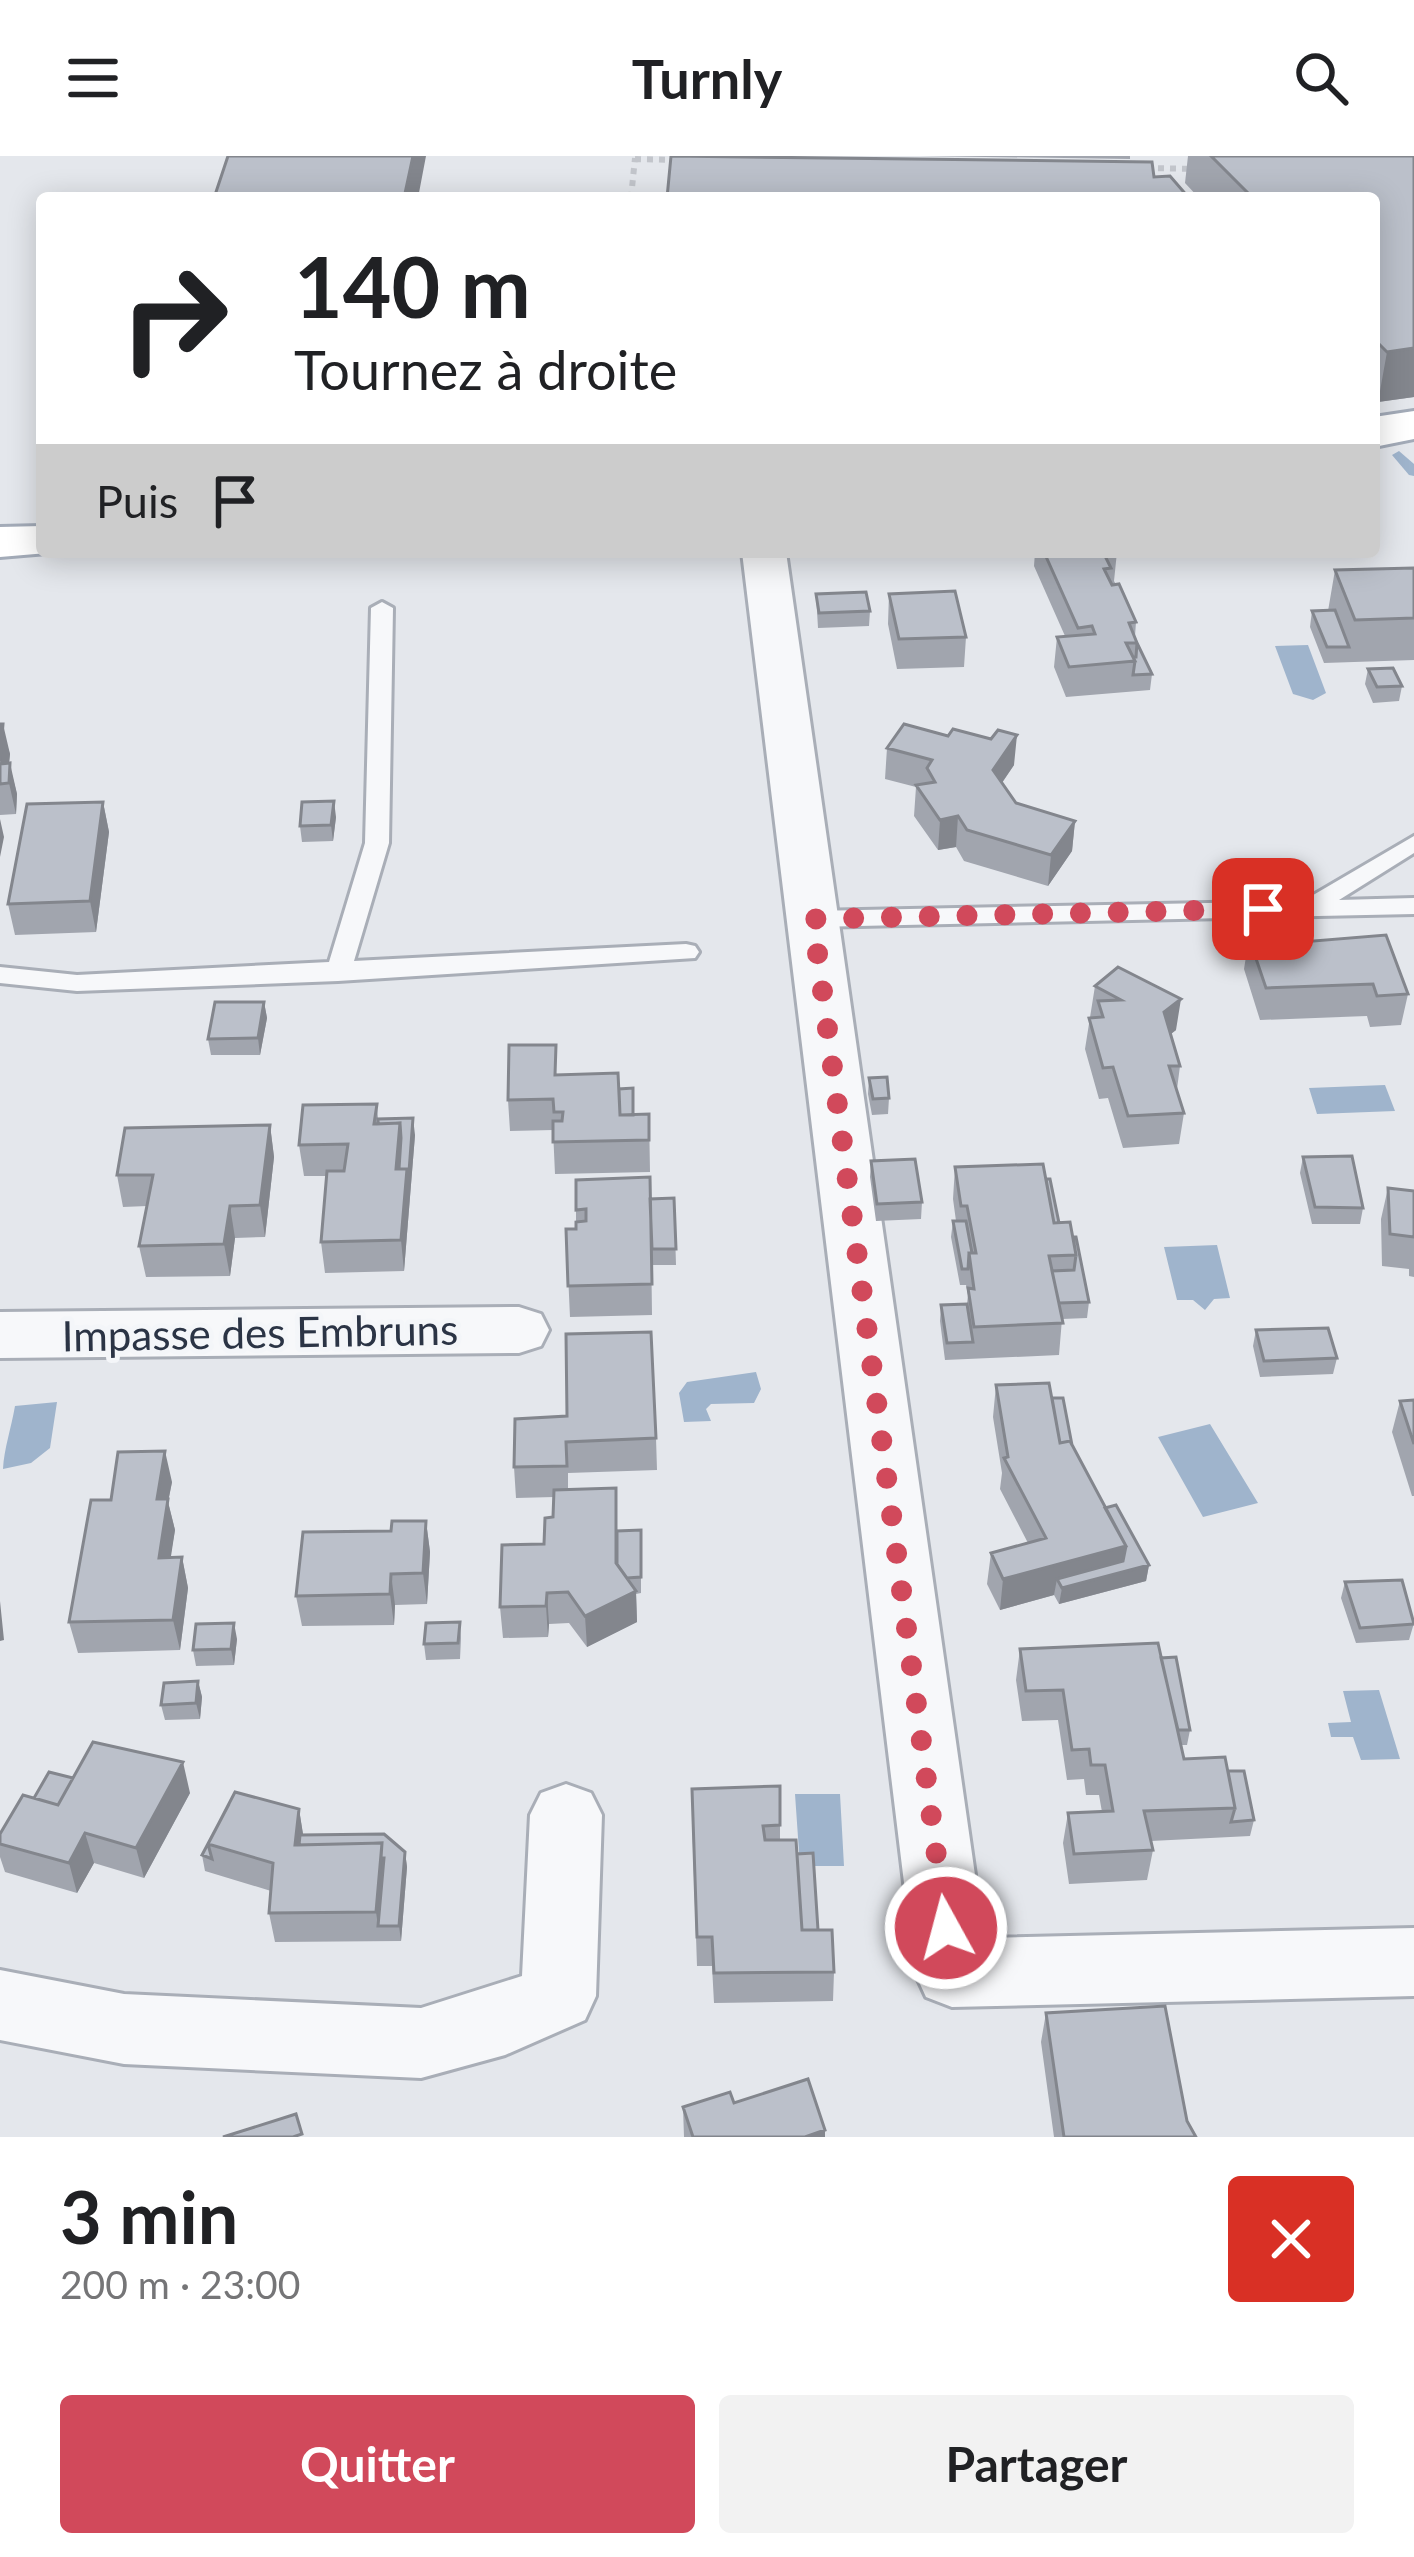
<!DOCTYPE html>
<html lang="fr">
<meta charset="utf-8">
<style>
body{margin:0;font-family:Lato,sans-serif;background:#f2f2f2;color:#202124;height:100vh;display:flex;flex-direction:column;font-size:45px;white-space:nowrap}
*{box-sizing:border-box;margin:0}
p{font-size:39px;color:#757577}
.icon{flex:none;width:66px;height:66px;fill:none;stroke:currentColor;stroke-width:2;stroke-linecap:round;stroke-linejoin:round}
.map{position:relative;height:1981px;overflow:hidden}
.details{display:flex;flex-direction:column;background:#fff;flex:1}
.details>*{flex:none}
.banner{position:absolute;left:36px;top:36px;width:1344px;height:366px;border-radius:12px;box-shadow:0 6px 30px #0003;background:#fff;color:#202124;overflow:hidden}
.pin{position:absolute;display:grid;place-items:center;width:102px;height:102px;color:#fff;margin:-51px;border-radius:24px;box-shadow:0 6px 18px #0006}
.me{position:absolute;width:132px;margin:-66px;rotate:353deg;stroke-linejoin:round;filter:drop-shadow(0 0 9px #0008)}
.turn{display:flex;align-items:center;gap:42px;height:252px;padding:0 60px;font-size:54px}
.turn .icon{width:156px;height:156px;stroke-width:2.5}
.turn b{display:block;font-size:84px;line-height:102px}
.then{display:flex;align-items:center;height:114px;padding:0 60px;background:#0003;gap:24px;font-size:45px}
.round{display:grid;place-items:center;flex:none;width:126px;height:126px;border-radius:12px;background:#f2f2f2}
.summary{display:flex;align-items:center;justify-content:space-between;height:204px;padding:0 60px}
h1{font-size:72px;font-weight:700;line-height:90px}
.cta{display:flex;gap:24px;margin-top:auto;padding:24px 60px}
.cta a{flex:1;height:138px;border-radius:12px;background:#d1495b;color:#fff;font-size:48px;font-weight:700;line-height:138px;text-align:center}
.cta a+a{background:#f2f2f2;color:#202124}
header{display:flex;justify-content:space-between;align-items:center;height:156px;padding:0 60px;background:#fff;font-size:54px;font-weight:700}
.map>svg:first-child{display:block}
.water{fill:#9fb4cc}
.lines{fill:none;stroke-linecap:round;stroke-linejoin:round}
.stream{fill:#9fb4cc;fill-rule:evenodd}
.lane-casing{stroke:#a9aeb7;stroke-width:6}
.street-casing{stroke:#a9aeb7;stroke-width:6}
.primary-casing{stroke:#a3abb8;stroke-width:6}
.path{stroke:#c2c5cb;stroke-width:6;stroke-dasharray:6 6;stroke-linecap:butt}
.lane{fill:#f7f8fa;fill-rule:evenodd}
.street{fill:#f7f8fa;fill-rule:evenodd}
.primary{fill:#fff;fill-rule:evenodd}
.wall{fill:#a1a5ae}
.shaded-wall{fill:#83868d}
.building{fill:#bbc0ca;stroke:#83868d;stroke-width:3}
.route{stroke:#d1495b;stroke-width:21;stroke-dasharray:0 37.8}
.labels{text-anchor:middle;stroke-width:10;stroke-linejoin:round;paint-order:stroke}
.street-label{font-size:42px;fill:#2b3445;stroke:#f4f6f9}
</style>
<header><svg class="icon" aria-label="menu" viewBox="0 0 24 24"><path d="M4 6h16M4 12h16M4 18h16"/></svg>Turnly<svg class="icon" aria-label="search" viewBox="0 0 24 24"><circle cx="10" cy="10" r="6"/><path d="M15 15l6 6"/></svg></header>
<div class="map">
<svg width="1414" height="1981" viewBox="0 0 1414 1981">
<rect width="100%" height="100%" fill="#e4e7ec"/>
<path class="water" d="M1308 489 1326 537 1313 544 1293 538 1275 490Z
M1385 929 1395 955 1317 958 1309 932Z
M1217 1089 1230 1142 1214 1143 1205 1154 1193 1144H1177L1164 1091Z
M756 1216 761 1233 754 1247 711 1248 706 1253 711 1265 684 1266 679 1237 687 1226Z
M57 1246 50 1292 31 1307 3 1313C4 1293 11 1273 15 1250Z
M1210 1268 1258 1347 1203 1361 1158 1281Z
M1379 1534 1400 1603 1361 1604 1353 1581H1331L1328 1567 1351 1566 1343 1535Z
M795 1638H840L844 1710H800Z"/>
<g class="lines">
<path class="stream" d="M1399 295 1414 308V320L1409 319 1392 299Z"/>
<g class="lane-casing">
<path id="lane" d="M382 446 393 452 389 687 354 805 686 788 695 790 699 796 695 802 338 825 77 835 0 827V811L77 819 329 806 365 687 371 452Z
M1414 680V697L1339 744 1414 742V758L813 771 801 763 813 755 1303 745Z"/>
</g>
<g class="street-casing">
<path id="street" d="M742 396H786L984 1782 1414 1772V1840L952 1851 926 1841 915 1817Z
M519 1151 541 1158 549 1174 541 1190 519 1197 0 1202V1156Z
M566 1628 591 1637 602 1659 596 1840 585 1864 505 1899 421 1922 124 1908 0 1884V1814L124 1838 421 1852 522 1820 530 1659 541 1637Z"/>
</g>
<g class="primary-casing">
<path id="primary" d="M1414 255V283L1374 291V261Z
M42 370V396H59L0 401V371Z"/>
</g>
<path class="path" d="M635 3 681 4
M1146 12 1197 13
M631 42 635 2"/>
<use href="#lane" class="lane"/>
<use href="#street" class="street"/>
<use href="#primary" class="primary"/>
</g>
<path class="wall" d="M920 0H1130V3Z
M1188 0H1414V241L1378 246 1374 242V42H1199L1185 27Z
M1035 396H1117L1114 425 1136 466 1135 480 1152 518 1150 534 1066 541 1054 511 1057 481 1065 480 1034 410Z
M1414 412V504L1324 507 1310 471 1312 455H1328L1335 414Z
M816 438 870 455 869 470 818 472Z
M889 438 966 481 964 511 897 513 888 468Z
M1368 513 1402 530 1399 545 1373 547 1365 528Z
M0 568 10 598 9 607 17 638 16 658 0 659Z
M887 592 1014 609 1002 627 1016 647 1075 665 1072 695 1048 730 964 705 956 691 938 694 914 660 916 631 885 623Z
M103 646 109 676 96 776 15 779 8 748Z
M336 661 333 685 302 686 300 670Z
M1249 782 1290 787 1408 838 1401 869 1370 871 1367 860 1260 864 1244 813Z
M1095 830 1176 874 1171 878 1180 910 1177 933 1184 957 1179 988 1123 992 1108 942 1099 943 1085 893Z
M264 846 267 862 260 899H211L208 883Z
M558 919 619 949 634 959 649 958 650 1016 555 1018 553 974 510 975 508 944Z
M869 922 889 942 888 958 872 959 868 938Z
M377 948 378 963 415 979 404 1115 325 1117 321 1086 327 1020H304L299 989Z
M270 969 274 1001 265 1081 235 1082 230 1120 146 1121 139 1090 147 1050 123 1051 117 1019Z
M1303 1001 1363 1052 1360 1068H1312L1300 1017Z
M871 1005 922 1046 921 1063 876 1065 870 1021Z
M955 1011 1046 1023 1059 1067 1070 1066 1089 1146 1087 1162 1062 1163 1059 1199 945 1204 940 1165 941 1149 967 1148 968 1139 966 1129H960L951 1081 953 1065H956L953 1043Z
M576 1024 650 1043 674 1042 676 1109H652L651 1081 652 1159 570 1161 566 1073H576Z
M1388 1032 1414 1035V1121L1409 1120V1113L1382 1110 1381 1063Z
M1256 1174 1337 1202 1333 1218 1260 1221 1253 1190Z
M996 1229 1052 1242 1072 1289 1105 1352 1149 1409 1146 1425 1059 1448 1054 1439 1000 1454 987 1428 991 1397 1028 1387 1000 1333 1002 1317 993 1261Z
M1414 1244V1340H1412L1392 1276 1400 1245Z
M515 1263 656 1282 657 1314 568 1317V1334L617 1375 641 1374V1437L636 1438 637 1466 587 1491 569 1467 549 1468 548 1481 503 1482 500 1451 544 1388 553 1361 554 1341 516 1342 514 1311Z
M172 1326 168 1346 175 1374 170 1402 182 1401 188 1432 180 1494 78 1497 69 1466 111 1344Z
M426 1365 430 1396 427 1448 395 1449 394 1469 302 1470 296 1440 391 1375Z
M1345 1426 1414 1467 1409 1484 1356 1487 1341 1442Z
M460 1466 461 1482 460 1503 426 1504 424 1488Z
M237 1483 234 1509 196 1510 193 1494Z
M1020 1493 1161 1502 1190 1574 1187 1589H1181L1184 1603 1228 1616 1254 1664 1250 1680 1151 1685 1153 1694 1147 1724 1069 1728 1063 1687 1068 1657 1102 1656 1099 1639H1086L1084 1623 1067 1624 1058 1564 1022 1565 1016 1524Z
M198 1525 202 1541 200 1563 165 1564 161 1549Z
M73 1622 190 1637 144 1722 94 1707 77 1737 5 1716 0 1701V1678L34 1642Z
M780 1630V1684L797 1698 818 1774 834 1816 833 1845 714 1847 712 1810H697L692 1663Z
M235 1636 299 1653 303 1679 405 1696 407 1711 401 1785 275 1786 269 1757 271 1735 205 1715 202 1699Z
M1046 1857 1187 1965 1196 1981H1054L1041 1886Z
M734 1947 825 1981H684L683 1951Z"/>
<path class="shaded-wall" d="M413 0H426L418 42H404Z
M1414 192V241L1378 246 1387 196Z
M3 568 10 598 7 627 0 610Z
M1017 579 1014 609 990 644 993 614Z
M10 607 17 638 16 658 9 627Z
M334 645 336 661 333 685 331 669Z
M103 646 109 676 96 776 90 745Z
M958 660 956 691 938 694 940 664Z
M0 663 4 681 0 701Z
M1075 665 1072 695 1048 730 1051 699Z
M1181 843 1176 874 1159 887 1164 856Z
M264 846 267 862 260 899 258 882Z
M413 962 415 979 404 1115 401 1084Z
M270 969 274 1001 265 1081 260 1049Z
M230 1050 235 1082 230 1120 224 1088Z
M165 1295 172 1326 168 1346 175 1374 166 1433 159 1402 157 1343Z
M426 1365 430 1396 427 1448 423 1417Z
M1126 1390 1149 1409 1146 1425 1059 1448 1062 1432 1057 1423 1054 1439 1000 1454 1003 1423Z
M182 1401 188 1432 180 1494 173 1464Z
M391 1418 395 1449 394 1469 390 1438Z
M636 1435 637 1466 587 1491 585 1460Z
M547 1437 549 1468 548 1481 546 1450Z
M0 1445 4 1484 0 1485Z
M234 1467 237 1483 234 1509 231 1493Z
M198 1525 202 1541 200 1563 196 1547Z
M183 1606 190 1637 144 1722 136 1692Z
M299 1653 304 1684 302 1703 295 1689Z
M85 1677 94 1707 77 1737 69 1707Z
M382 1687 387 1717 378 1770 376 1756Z
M405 1696 407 1711 401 1785 399 1770Z
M825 1974V1981H805Z"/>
<path class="building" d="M228 0H413L404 42H214Z
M671 0 1152 6 1154 21 1170 20 1189 42H667Z
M1211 0H1414V192L1387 196 1374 183V42H1253Z
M1044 396H1117L1104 398 1111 412 1104 413 1112 429 1119 428 1136 466 1129 467 1137 487H1126L1135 505 1069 511 1057 481 1095 478 1092 470 1078 472Z
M1414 412V462L1355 464 1335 414Z
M955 435 966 481 899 483 889 438Z
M866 436 870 455 819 457 816 438Z
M1335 454 1349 491H1327L1312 455Z
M1137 487 1152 518 1133 519 1135 505 1133 501H1136Z
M1393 512 1402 530 1377 531 1368 513Z
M0 568H3L0 605Z
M904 568 948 580 953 573 991 583 998 574 1017 579 993 614 1016 647 1075 665 1051 699 967 674 958 660 940 664 916 629 935 626 927 612 932 604 887 592Z
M10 607 9 627 0 628V608Z
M334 645 331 669 300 670 302 646Z
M103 646 90 745 8 748 27 648Z
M1386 779 1408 838 1377 840 1373 828 1266 832 1249 782 1289 781 1290 787Z
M1118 811 1181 843 1164 856 1180 910H1169L1184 957 1128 960 1113 911 1103 912 1089 862 1103 861 1098 845 1121 844 1095 830Z
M215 846H264L258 882 208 883Z
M509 889H556L555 919 618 917 620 959 649 958V984L553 986V965H562L563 956H554L553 943 508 944Z
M887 921 889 942 873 943 869 922Z
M633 932V959H620L619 933Z
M377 948 374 968 400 967 396 1013H407L401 1084 321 1086 327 1015H344L348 988 299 989 303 949Z
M413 962 408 1029 407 1013H399L401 982 400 967 378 968V963Z
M270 969 260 1049 230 1050 224 1088 139 1090 153 1019H117L125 972Z
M1352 1000 1363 1052 1315 1051 1303 1001Z
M915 1003 922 1046 877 1048 871 1005Z
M1043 1008 1054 1067 1070 1066 1076 1099 1049 1100 1063 1167 974 1171 968 1132 974 1133 969 1097H976L967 1050H961L955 1011Z
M650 1021 652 1128 568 1130 566 1073H576V1066L586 1065V1053L576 1054V1024Z
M1046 1023H1050L1059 1067H1054Z
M1388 1032 1414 1035V1081L1390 1078Z
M674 1042 676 1093H652L650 1043Z
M953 1065H966L972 1097H969L968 1113H962Z
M1073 1081H1076L1089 1146 1059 1147 1052 1115 1074 1114 1076 1099Z
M967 1148 973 1186 947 1187 941 1149Z
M1328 1172 1337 1202 1264 1205 1256 1174Z
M651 1176 656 1282 566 1286 567 1310 514 1311 515 1263 567 1260 566 1178Z
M1049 1227 1060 1287 1070 1285 1126 1390 1003 1423 991 1397 1046 1382 1004 1302 1008 1301 996 1229Z
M1052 1242H1063L1072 1289 1070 1285 1060 1287Z
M1414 1244V1288L1400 1245Z
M165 1295 157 1343H168L159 1402 182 1401 173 1464 69 1466 91 1344H111L118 1296Z
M616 1332V1407L636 1435 585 1460 568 1436 547 1437 546 1450 500 1451 502 1389 544 1388 545 1362 553 1361 554 1334Z
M1116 1349 1149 1409 1062 1432 1057 1423 1123 1405 1126 1390 1105 1352Z
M392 1365H426L423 1417 391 1418 390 1438 296 1440 303 1376 391 1375Z
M641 1374V1421L627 1422 617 1408V1375Z
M1402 1424 1414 1468 1360 1472 1345 1426Z
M460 1466 458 1487 424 1488 426 1467Z
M234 1467 231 1493 193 1494 196 1468Z
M1158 1487 1184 1603 1225 1601 1235 1652 1144 1655 1153 1694 1074 1698 1068 1657 1113 1655 1105 1609H1091L1089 1593 1072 1594 1063 1534 1026 1535 1020 1493Z
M1176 1501 1190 1574H1178L1161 1502Z
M198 1525 196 1547 161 1549 164 1527Z
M93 1586 183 1606 136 1692 85 1677 69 1707 0 1688V1678L23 1639 58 1649Z
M1228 1615H1244L1254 1664 1231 1666 1235 1652Z
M49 1616 73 1622 58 1649 34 1642Z
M780 1630V1669L763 1670 765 1684H796L802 1774H832L834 1816 714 1817 712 1781H697L692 1633Z
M235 1636 299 1653 295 1689 382 1687 376 1756 269 1757 273 1707 208 1688Z
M229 1648 208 1688 212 1703 202 1699Z
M384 1678 405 1696 399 1770H378L384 1702H381L382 1687 299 1689 300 1679Z
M813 1697 818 1774H802L797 1698Z
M1165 1850 1187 1965 1196 1981H1064L1046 1857Z
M808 1923 825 1974 805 1981H693L683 1951 730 1936 734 1947Z
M296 1958 302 1978 293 1981H223Z"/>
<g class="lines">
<path class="route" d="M946 1772 813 763 1263 753"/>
</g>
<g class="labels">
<g class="street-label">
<text transform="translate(260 1177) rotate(-1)" y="15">Impasse des Embruns</text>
</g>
</g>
</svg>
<div class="pin" style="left:1263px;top:753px;background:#d93025"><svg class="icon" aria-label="arrive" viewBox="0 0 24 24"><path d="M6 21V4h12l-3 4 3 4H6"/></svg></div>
<svg class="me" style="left:946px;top:1772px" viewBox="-20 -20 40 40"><circle r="17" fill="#d1495b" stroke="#fff" stroke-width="3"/><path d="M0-11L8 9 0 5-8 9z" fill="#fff"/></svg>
<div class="banner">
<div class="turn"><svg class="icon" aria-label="right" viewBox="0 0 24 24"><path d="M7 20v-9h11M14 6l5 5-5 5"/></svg><div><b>140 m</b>Tournez à droite</div></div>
<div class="then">Puis<svg class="icon" aria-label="arrive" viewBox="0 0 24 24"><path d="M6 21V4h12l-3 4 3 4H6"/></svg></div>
</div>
</div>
<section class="details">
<div class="summary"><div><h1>3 min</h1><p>200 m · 23:00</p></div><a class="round" style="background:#d93025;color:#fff"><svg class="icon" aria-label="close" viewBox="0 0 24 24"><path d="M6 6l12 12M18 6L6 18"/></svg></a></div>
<div class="cta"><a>Quitter</a><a>Partager</a></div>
</section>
